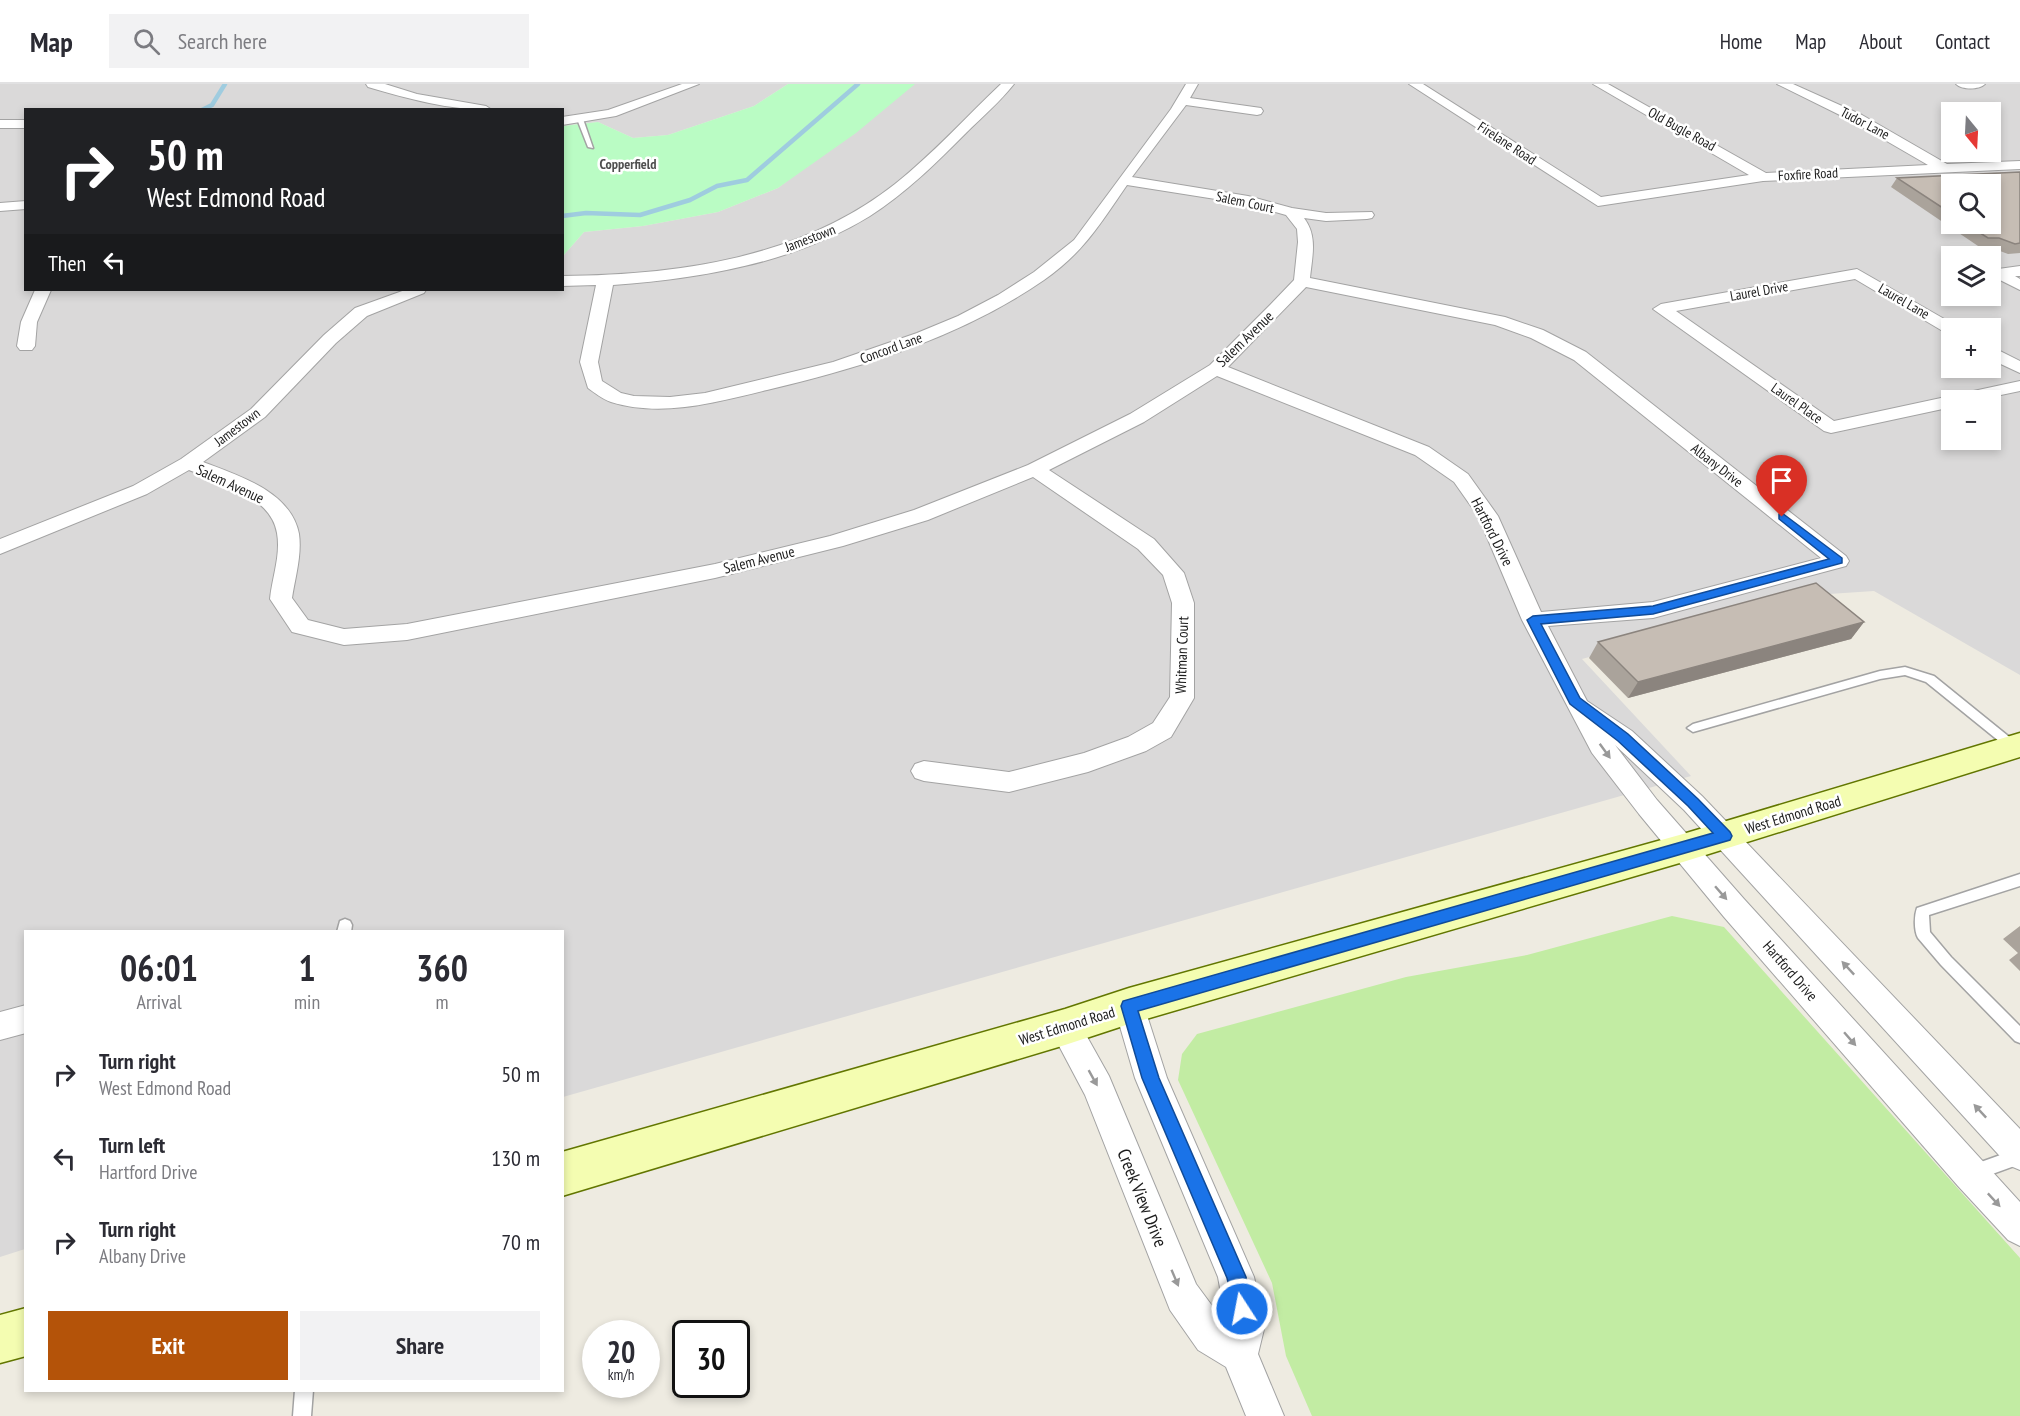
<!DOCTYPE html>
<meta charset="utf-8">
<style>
body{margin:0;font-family:"PT Sans Narrow",sans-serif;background:#f2f2f3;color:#2b2b33;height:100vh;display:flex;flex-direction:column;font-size:22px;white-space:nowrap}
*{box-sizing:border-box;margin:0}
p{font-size:20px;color:#7c7c81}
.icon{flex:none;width:33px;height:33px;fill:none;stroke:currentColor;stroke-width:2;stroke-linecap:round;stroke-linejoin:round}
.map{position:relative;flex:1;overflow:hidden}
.details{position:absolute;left:24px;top:846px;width:540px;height:462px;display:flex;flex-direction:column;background:#fff;border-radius:0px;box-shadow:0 3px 9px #0003}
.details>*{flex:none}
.hud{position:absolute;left:24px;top:24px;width:540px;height:183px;border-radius:0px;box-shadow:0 3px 9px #0003;background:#202124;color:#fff;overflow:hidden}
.needle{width:39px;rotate:162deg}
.tools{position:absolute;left:1941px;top:18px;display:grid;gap:12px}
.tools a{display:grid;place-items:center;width:60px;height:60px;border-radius:0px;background:#fff;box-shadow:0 3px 9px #0003;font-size:30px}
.speed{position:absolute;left:582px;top:1236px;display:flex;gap:12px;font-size:30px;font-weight:700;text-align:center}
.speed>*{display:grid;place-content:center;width:78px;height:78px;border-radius:50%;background:#fff;box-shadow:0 3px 9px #0003;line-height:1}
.speed small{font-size:15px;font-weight:400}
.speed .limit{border:3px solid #111;border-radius:9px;background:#fff;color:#111}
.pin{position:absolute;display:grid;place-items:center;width:51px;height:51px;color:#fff;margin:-62px -26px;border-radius:50% 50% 50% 0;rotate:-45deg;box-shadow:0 0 6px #0007}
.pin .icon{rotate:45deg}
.me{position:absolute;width:66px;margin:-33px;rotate:349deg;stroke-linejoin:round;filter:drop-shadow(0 0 4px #0008)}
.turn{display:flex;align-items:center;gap:21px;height:126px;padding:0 24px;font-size:27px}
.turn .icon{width:78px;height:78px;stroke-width:2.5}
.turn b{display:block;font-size:42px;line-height:51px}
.then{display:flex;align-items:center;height:57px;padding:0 24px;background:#0003;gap:12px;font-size:22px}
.eta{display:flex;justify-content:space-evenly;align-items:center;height:102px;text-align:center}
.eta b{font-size:36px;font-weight:800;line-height:42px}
.primary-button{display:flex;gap:12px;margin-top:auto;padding:12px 24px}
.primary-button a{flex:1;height:69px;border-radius:0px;background:#b45309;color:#fff;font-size:24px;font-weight:800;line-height:69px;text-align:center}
.primary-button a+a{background:#f2f2f3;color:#2b2b33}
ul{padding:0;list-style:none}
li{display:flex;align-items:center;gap:18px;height:84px;padding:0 24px}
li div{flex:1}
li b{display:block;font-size:22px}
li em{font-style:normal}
header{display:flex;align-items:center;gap:36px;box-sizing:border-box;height:84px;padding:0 30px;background:#fff;border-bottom:2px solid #e1e1e2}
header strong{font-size:28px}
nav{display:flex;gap:33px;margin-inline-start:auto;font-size:21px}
.search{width:420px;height:54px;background:#f2f2f3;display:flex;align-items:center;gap:15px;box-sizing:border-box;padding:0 21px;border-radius:0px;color:#7c7c81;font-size:22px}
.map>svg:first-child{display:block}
.residential{fill:#dad9d9;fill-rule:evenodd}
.grass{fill:#c2eca3}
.park{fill:#bafcc4}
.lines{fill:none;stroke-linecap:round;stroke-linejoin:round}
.stream{stroke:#9fccdf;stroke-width:4.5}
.service-casing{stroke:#a3a3a3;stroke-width:3}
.minor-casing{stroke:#a3a3a3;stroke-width:2}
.secondary-casing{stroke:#627600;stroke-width:3}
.service{fill:#fff;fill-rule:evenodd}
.minor{fill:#fff;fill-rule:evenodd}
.secondary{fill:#f4fdb1;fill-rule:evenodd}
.wall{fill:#aaa39b;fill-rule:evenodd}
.shaded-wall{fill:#8b847e}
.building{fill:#c6bdb4;stroke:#8b847e;stroke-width:1.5}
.oneway{fill:#999}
.route{fill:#1a73e8;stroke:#114b97;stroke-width:1.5}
.labels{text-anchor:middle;stroke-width:5;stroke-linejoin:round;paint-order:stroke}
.far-street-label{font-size:14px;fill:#1c1c1c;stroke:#fff}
.far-neighbourhood-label{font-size:14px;font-weight:bold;fill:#4f4f4f;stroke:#fff}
.street-label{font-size:15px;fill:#1c1c1c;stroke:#fff}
.near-street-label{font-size:18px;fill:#1c1c1c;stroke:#fff}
</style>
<header>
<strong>Map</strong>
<div class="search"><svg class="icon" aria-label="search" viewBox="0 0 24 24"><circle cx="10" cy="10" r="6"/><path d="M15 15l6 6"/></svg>Search here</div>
<nav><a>Home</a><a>Map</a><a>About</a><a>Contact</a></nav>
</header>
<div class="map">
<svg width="2020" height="1332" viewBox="0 0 2020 1332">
<rect width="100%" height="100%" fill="#eeebe1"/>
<path class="residential" d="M0 0H788L754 22 668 51 633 54 598 38 563 42 562 26H26V206H562L563 172 584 148 643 142 718 128 778 104 914 0H2020V591L1874 507 1814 511 1582 575 1691 692 563 1013 562 848H26L25 1165 0 1173ZM1952 28H1990V68H1952ZM1952 100H1990V140H1952ZM1952 172H1990V212H1952ZM1952 244H1990V284H1952ZM1952 316H1990V356H1952Z"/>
<path class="grass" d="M1672 832 1724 843 2020 1174V1332H1312L1286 1272 1272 1199 1178 996 1182 970 1197 950 1406 893 1527 871Z"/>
<path class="park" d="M788 0H915L856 49 778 104 718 128 643 142 584 148 563 172V42L598 38 633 54 668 51 754 22Z"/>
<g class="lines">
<path class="stream" d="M202 26 212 21 225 0
M562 132 586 129 640 131 690 116 717 102 747 96 858 0"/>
<g class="service-casing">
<path id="service" d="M580 33 583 35 593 64 588 63 577 35Z
M1905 583 1934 592 2018 660 2020 663 2018 666H2010L1926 598 1905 591 1880 595 1693 648 1687 644 1693 640 1880 587Z
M2020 790V802L1929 831 1930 848 1951 873 2020 942V959L2015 957 1941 881 1918 854C1914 847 1914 832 1917 824Z
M345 835 350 837 352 841 351 848H337L340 837Z
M2020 1064V1080L1973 1097 1967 1095 1965 1089 1967 1083Z
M295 1306H313L311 1332H293Z"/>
</g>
<g class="minor-casing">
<path id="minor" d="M366 0H385L417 10 486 22 492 26C449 26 409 15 368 3Z
M682 0H699L616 32 562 41V33L608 26Z
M1001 0H1014C1000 18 982 33 966 49 936 79 906 109 870 132 794 179 700 195 613 201L598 278 602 297 621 309 634 312 670 313 705 309 833 278 917 249 958 232 998 211 1034 188 1074 156 1171 25 1186 0H1198L1190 14 1261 24 1263 27 1261 30 1257 31 1186 21 1132 93 1248 112 1292 124 1326 129 1372 128 1374 131 1372 134 1367 135 1326 137 1304 134C1318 152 1312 173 1310 194L1505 233 1543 246 1586 268 1846 472 1849 477 1846 482 1653 534 1548 542 1587 617 1632 647 1702 712 2020 1045V1086L2008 1081 1684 726 1615 661 1657 716 1744 815 2020 1118V1162L2008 1156 1958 1102 1724 833 1639 730 1592 669 1522 536 1478 432 1454 398 1415 371 1217 292 1144 338 1049 386 1154 455 1184 489 1194 519V614L1171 653 1146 667 1088 688 1009 708 924 697 915 694 911 687 915 680 924 677 1009 688 1084 669 1128 653 1153 639 1170 613 1172 519 1163 491 1138 465 1033 393 928 436 843 462 715 494 407 556 344 561 292 548 270 515C272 494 281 471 277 449 271 412 219 398 189 386L147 410 0 470V455L133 402 181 375 251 325 324 251 355 224 405 206H426L424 209 367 232 336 259 265 333 203 378C237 391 291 407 299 450 302 471 295 494 292 514L308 536 344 545 407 540 715 480 830 452 914 426 1028 381 1130 330 1210 281 1270 221 1294 196 1298 158 1297 145 1286 131 1247 120 1127 101C1100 140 1084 168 1044 196 961 253 864 283 767 306 717 318 662 334 611 318 602 315 595 309 588 304L580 278 596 201 562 202V192C679 191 801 174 895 100 933 70 966 33 1001 0ZM1306 203 1495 241 1531 254 1574 276 1821 474 1653 518 1541 528 1498 432 1468 390 1429 363 1228 283Z
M1409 0H1423L1601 113 1749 91 1593 0H1608L1766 89 1928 81 1852 37 1777 0H1793L1862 31 1947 80 2020 77V85L1763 97 1598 122Z
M1956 0H1985C1979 6 1962 6 1956 0Z
M0 36H26V44H0Z
M26 117V125L0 127V119Z
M2020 182V192H2015L2020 195V206L1990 191 1991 186Z
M1857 185 1960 244H1952V250L1946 249 1855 195 1676 227 1834 337 2020 297V307L1977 316H1952V323L1831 349 1824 347 1653 225 1661 220Z
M35 206H51L37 238 35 262 32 266H20L17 262 21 238Z
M1990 262 2020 277V289L1990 275Z
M1129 908 1140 912 1144 922 1167 994 1254 1193 1265 1241 1258 1270 1284 1332H1246L1226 1283 1198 1266 1170 1226 1085 1011 1049 943 1054 933 1065 929 1076 933 1109 992 1196 1200 1227 1242 1218 1193 1135 994 1114 922 1118 912Z
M26 921V949L0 956V928Z"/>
</g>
<g class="secondary-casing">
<path id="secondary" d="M2020 649V673L1683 778 1129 940 1065 961 562 1112V1068L1065 925 1129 904 1683 750Z
M26 1224V1272L0 1279V1231Z"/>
</g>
<use href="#service" class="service"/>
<use href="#minor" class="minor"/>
<use href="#secondary" class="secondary"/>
</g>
<path class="wall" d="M2020 88V169L2008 170 1992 164H1981L1891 103 1897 94ZM1952 100 1990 140H1952Z
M1864 538 1851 555 1628 614 1589 574 1598 558Z
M2020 842V887L2009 876 2018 869 2003 855Z"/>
<path class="shaded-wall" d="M1864 538 1851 555 1628 614 1638 598Z"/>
<path class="building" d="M2020 88V159L2015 160 1999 154H1988L1966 140H1990V100H1952V130L1897 94Z
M1816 499 1864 538 1638 598 1598 558Z"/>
<defs><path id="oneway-solid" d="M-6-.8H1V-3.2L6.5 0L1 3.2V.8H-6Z" transform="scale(1.5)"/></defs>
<g class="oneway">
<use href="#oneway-solid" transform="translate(1605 667) rotate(54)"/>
<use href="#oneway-solid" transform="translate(1721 809) rotate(49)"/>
<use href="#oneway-solid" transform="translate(1848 884) rotate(-133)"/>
<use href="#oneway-solid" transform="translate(1850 955) rotate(49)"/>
<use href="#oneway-solid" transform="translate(1093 994) rotate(61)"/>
<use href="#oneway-solid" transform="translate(1980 1027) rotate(-133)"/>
<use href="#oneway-solid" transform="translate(1994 1116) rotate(47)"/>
<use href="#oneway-solid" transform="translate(1175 1194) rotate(67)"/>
</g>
<path class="route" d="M1782 429 1842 474V479L1653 530 1541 540 1580 614 1628 650 1698 715 1730 748 1732 752 1730 756 1138 927 1159 994 1246 1193 1252 1225 1249 1232 1242 1235 1236 1232 1227 1194 1142 994 1121 922 1123 917 1713 749 1688 722 1618 657 1570 620 1527 536 1533 532 1653 522 1829 475 1779 435V430Z"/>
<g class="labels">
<g class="far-street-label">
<text transform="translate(1865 39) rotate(28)" y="5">Tudor Lane</text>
<text transform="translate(1682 45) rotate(29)" y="5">Old Bugle Road</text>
<text transform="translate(1507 59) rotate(33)" y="5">Firelane Road</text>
<text transform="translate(1808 90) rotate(-3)" y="5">Foxfire Road</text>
<text transform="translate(1245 118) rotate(12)" y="5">Salem Court</text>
<text transform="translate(810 154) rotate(-21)" y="5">Jamestown</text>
<text transform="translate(1759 207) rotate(-10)" y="5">Laurel Drive</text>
<text transform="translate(1904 217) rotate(30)" y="5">Laurel Lane</text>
<text transform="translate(891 264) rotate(-20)" y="5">Concord Lane</text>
<text transform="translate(1797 319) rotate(35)" y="5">Laurel Place</text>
<text transform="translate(237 343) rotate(-37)" y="5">Jamestown</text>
<text transform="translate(1717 381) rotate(38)" y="5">Albany Drive</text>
</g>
<g class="far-neighbourhood-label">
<text x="628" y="85">Copperfield</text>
</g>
<g class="street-label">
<text transform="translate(1245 255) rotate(-44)" y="5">Salem Avenue</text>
<text transform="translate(230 400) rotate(25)" y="5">Salem Avenue</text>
<text transform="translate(1492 448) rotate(63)" y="5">Hartford Drive</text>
<text transform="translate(759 476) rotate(-14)" y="5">Salem Avenue</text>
<text transform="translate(1182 571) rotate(-88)" y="5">Whitman Court</text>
<text transform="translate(1793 731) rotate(-17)" y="5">West Edmond Road</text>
<text transform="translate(1790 887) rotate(49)" y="5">Hartford Drive</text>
<text transform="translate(1067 942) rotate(-17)" y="5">West Edmond Road</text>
</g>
<g class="near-street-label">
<text transform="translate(1142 1114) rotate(68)" y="6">Creek View Drive</text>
</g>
</g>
</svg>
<div class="tools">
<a><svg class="needle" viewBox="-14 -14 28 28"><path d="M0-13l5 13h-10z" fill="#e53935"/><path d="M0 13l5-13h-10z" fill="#7c7c81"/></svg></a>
<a><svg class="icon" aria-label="search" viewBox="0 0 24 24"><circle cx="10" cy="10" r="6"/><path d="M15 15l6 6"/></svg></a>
<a><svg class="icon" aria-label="layers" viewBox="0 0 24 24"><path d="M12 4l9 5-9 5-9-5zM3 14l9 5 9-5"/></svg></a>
<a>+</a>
<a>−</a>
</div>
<div class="speed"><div>20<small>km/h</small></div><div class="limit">30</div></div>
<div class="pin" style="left:1782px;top:433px;background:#d93025"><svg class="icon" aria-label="arrive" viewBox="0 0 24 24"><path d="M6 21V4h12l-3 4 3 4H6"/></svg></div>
<svg class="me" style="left:1242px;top:1225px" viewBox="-20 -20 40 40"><circle r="17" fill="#1a73e8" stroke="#fff" stroke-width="3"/><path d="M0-11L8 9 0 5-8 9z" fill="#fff"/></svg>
<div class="hud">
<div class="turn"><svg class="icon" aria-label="right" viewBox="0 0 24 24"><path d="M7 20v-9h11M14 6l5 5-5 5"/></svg><div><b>50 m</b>West Edmond Road</div></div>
<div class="then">Then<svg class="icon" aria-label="left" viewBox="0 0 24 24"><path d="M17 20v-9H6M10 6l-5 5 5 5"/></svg></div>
</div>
<section class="details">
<div class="eta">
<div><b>06:01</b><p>Arrival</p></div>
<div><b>1</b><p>min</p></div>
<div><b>360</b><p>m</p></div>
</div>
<ul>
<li><svg class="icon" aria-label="right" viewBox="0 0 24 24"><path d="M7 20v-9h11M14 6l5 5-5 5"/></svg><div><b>Turn right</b><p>West Edmond Road</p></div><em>50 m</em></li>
<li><svg class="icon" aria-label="left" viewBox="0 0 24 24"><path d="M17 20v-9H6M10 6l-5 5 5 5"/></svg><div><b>Turn left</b><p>Hartford Drive</p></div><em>130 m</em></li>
<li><svg class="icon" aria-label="right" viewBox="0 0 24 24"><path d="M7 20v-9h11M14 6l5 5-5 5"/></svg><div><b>Turn right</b><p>Albany Drive</p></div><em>70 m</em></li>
</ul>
<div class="primary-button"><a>Exit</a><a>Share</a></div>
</section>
</div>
